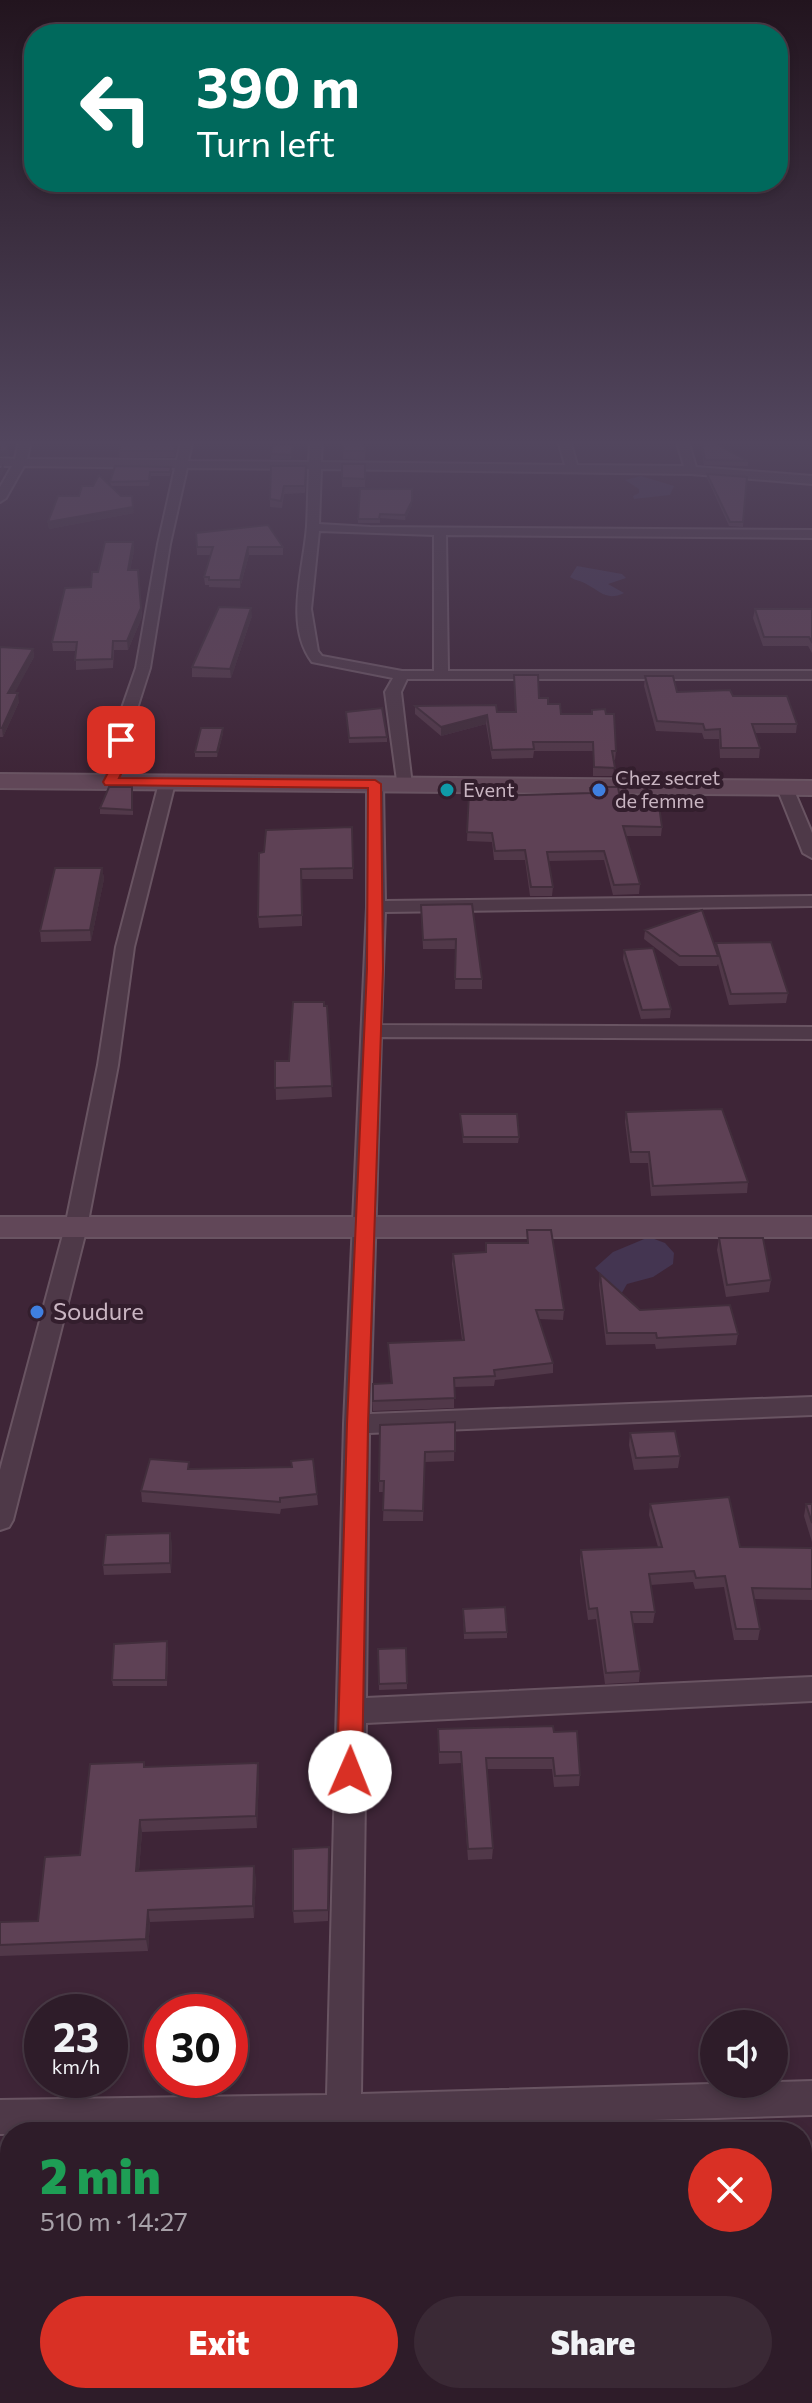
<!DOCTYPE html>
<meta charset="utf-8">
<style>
body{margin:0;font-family:Commissioner,sans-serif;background:#3a2935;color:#f1f3f6;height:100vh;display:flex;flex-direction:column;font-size:30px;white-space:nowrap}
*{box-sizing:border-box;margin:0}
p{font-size:26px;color:#a7a1a8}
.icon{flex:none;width:44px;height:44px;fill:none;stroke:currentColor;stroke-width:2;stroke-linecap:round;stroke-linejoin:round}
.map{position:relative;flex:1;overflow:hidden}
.drawer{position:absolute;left:0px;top:2122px;width:812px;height:282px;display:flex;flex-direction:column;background:#2e1c29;border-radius:32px 32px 0 0;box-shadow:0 4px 12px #0003,0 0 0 2px #493a46}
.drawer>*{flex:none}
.banner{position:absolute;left:24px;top:24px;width:764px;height:168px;border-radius:32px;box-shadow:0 4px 12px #0003,0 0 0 2px #493a46;background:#00695c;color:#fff;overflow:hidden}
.tools{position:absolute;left:700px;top:2010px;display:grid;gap:16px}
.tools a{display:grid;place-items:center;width:88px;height:88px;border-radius:50%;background:#2e1c29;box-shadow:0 4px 12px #0003,0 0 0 2px #493a46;font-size:40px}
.speed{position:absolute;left:24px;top:1994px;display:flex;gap:16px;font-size:40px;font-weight:700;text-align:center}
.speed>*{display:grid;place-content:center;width:104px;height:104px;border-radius:50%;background:#2e1c29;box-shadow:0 4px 12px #0003,0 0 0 2px #493a46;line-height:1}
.speed small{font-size:20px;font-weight:400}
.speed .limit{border:12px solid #d22;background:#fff;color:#111}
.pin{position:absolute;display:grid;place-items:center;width:68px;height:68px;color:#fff;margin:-34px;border-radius:16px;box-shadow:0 4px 12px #0006}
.me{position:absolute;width:88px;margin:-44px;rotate:1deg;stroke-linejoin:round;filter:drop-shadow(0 0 6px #0008)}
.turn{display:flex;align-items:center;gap:28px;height:168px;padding:0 40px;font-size:36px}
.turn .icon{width:104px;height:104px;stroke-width:2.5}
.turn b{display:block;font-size:56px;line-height:68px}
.round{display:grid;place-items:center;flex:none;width:84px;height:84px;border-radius:42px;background:#3a2935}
.head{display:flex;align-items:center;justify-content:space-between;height:136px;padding:0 40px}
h1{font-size:48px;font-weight:800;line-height:60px;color:#1e9e55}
.primary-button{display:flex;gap:16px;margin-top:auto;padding:16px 40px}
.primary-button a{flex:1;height:92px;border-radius:48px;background:#d93025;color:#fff;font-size:32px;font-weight:800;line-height:92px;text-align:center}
.primary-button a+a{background:#3a2935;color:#f1f3f6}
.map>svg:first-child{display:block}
.green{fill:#443551}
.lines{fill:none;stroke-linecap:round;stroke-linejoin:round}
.street-casing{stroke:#695462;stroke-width:4}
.secondary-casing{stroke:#695462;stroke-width:4}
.street{fill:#4e3948;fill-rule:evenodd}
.secondary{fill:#614758;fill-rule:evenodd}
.wall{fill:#513849}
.shaded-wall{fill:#422e3c}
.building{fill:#5e4155;stroke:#422e3c;stroke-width:2}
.route{fill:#d93025;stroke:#8d1f18;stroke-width:2}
.culture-dot{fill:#0f9aa8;stroke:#331e2d;stroke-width:3}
.shop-dot{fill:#3f7fe0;stroke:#331e2d;stroke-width:3}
.labels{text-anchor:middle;stroke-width:8;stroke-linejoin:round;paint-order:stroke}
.far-poi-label{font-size:20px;fill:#c9b5c2;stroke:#331e2d;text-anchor:start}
.poi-label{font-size:24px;fill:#c9b5c2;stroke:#331e2d;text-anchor:start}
</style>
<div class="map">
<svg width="812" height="2403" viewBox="0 0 812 2403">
<rect width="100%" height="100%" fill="#3e2537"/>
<path class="green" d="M641 476 674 486 670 495 634 499 633 496 639 493V489L625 480Z
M577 566 622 574 626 578 608 584 624 593C607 601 601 592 588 585 583 581 576 581 570 577Z
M649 1237 665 1243 674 1253 673 1264 653 1277 627 1284 620 1296 595 1268 613 1252Z"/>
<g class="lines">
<g class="street-casing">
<path id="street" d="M19 440H31L27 459 177 460 181 440H193L188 461 309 462 310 440H322L321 462 565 465 558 440H570L577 465 684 466 676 440H688L696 467 812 476V484L691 474 321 469 319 524 370 527 812 530V538L446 535 448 671H812V679H407L401 692 412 785 404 790 398 788 385 692 393 678 312 662C284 625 304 568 307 526 308 507 308 488 309 469L187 468 170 544 150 668 129 734 132 754 116 785H104L102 782 116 754 113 734 136 668 158 544 175 468 24 466 6 498 0 502V487L12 466H0V458L15 459ZM319 531 434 535V671H402L322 656 318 651 311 609Z
M167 778 175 783 134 947 118 1065 87 1227 13 1520 9 1527 0 1530V1470L65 1227 98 1065 116 947 159 783Z
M375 779 383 784 385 901 812 896V906L385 912 381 1025 812 1027V1039L381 1037 370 1414 812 1397V1415L369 1433 366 1698 812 1677V1701L366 1723 361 2094 812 2081V2115L360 2129V2132H326V2130L0 2134V2100L327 2095 344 1424 367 907V784Z
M785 783 793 788 812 833V858L803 853 777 788Z
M304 2394H342L341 2403H303Z"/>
</g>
<g class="secondary-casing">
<path id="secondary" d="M0 774 812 781V795L0 788Z
M0 1217H812V1237H0Z"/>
</g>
<use href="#street" class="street"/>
<use href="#secondary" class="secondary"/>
</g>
<path class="wall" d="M122 440H179L175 457H119V451Z
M343 440H365V460L343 459Z
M700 440H710L748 461V466L704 465Z
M293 448 291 459H271V454Z
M342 464H365V487H342Z
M115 466 171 471 170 476H151L149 486H111L134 513 49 529 48 522 111 486 110 482Z
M306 466 305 493 284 494 282 508 270 507V499Z
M707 474 747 477 743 527 729 526 707 478Z
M412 505 405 520 380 518V523H358V519Z
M196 533 283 547V555H249L240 588 209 587V585H205L204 577 211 555H197Z
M133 542 134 551 130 570H138L142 617 128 650H114L113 668 76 670V651H53L52 642 91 587 98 572Z
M755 609H812V653L808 646H763L753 618Z
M252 616 231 678 192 677V667Z
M0 647 33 649 34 657 14 693 19 702 3 737H0Z
M514 675 539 698 616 751 615 760H613L614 776H593V751H534L533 758 492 759 486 724 441 736 415 714V706L497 712H515Z
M645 676 677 692 733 696 797 724 796 733H755L760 748 759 758H720L719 739H704L702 733 656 731 644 686Z
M346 712 387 737V742L349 743Z
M223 733 217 757H195V752Z
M590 788 620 798 662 827 661 836H625L640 884 639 894 613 895 604 860 549 861 553 887 552 896H530L525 860H494L492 842 467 841 469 793 495 796 590 793Z
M133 792V815L100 814V808Z
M352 827 353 879H302V926L259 928 258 917 264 852Z
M102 868 104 879 91 941 41 942 40 931Z
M472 904 482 979V989H455L456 949H423L421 905Z
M645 930 715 948 716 943 788 993 786 1003 729 1005 718 964 717 966H679L644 939Z
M624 950 671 1009 670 1018 641 1019 623 959Z
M324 1006H327L332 1097 276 1100 275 1061H289Z
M626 1112 748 1182 747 1193 651 1196 648 1163H630L625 1122Z
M460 1114 519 1137 518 1143H463Z
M527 1230 564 1310 563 1320 539 1319 553 1363V1373L495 1380 494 1386 454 1387V1408L373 1411V1384L391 1383 388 1343 462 1340 452 1264 453 1254 485 1252 527 1243Z
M719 1238 771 1280 769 1292 726 1297 717 1250Z
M600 1274 640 1310 738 1334 736 1345 656 1349 655 1344 606 1345 599 1285Z
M455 1422 454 1461 425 1462 423 1521H383L384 1492H379L380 1425Z
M630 1433 680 1456 678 1468 634 1470 629 1445Z
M190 1469 317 1494 318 1505 281 1509 280 1514 142 1502 141 1491Z
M650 1504 740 1547 812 1548V1600L754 1599 760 1629 758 1640H734L724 1587 695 1589 693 1582 650 1585 655 1612 653 1623H632L640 1671 639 1682 605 1684 596 1619 588 1620 580 1561 581 1550 658 1547 649 1515Z
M806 1504H812V1542L804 1516Z
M172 1543 171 1573 104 1575 103 1565Z
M463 1609 507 1632V1638L464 1639Z
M168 1647 167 1686H113L112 1680Z
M406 1648 407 1689 379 1690 378 1649Z
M438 1729 554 1732 580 1775 579 1786 554 1787 552 1769H486L493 1848 492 1859 468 1860 461 1763 439 1764Z
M258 1763 259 1775 257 1828 142 1832 139 1871 256 1878 254 1918 150 1922 148 1951 0 1956V1922L38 1921 80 1855 145 1767Z
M329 1847 328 1921 294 1923 293 1911Z"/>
<path class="shaded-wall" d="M7 440 9 456 0 457V452Z
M177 440H179L175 457 174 451Z
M3 463 4 469 0 479V471Z
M412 501V505L405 520V515Z
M133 507 134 513 49 529 48 522Z
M133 542 134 551 128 579V570Z
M248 547 249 555 240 588V580Z
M141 608 142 617 128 650 127 641Z
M251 608 252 616 231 678 230 669Z
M33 649 34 657 10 702 8 693Z
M18 693 19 702 3 737 2 728Z
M487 715 486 724 441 736V727Z
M223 728V733L217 757V752Z
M102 868 104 879 91 941 90 930Z
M170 1533 172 1543 171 1573 170 1563Z
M258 1763 259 1775 257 1828 256 1816Z
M140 1820 142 1832 138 1882 136 1871Z
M254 1866 256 1878 254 1918 253 1906Z
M148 1910 150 1922 148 1951 146 1939Z"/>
<path class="building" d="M0 440H7L8 450 0 452Z
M122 440H177L174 451H119Z
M343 440H365V451H343Z
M701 440H710L748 461 705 460Z
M273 444H293L291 455 271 454Z
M342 464H365V479L342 478Z
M115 466 171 467 170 472H150L149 481 110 482Z
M271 466H306L305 486H284L281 501 270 499Z
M707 474 747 477 743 522H730Z
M99 475 121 496H132L133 507 48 522 58 496H79L82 486H93Z
M360 489H412V501L405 515 380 514 379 519H358Z
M268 525 283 547H248L240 580H209V577H204L213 547H197L196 533Z
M105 542H133L128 570H138L141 608 127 641H113L112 659 75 660 77 642H52L65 588 91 587 92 572H98Z
M219 607 251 608 230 669 192 667Z
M755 609H812V642L809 637H764Z
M0 647 33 649 8 693H18L2 728H0Z
M514 675H538L539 698H548V704H560L561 714H592V710L605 709 606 714H614L616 751H612L615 768 594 767 593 742H533L534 749 492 750 487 715 441 727 415 706 496 705 497 712H516Z
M645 676H673L677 692 730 690 733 696H787L797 724H752L760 748H721L720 729 705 730 703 724 657 721Z
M382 708 387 737 349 738 346 712Z
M201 728H223L217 752H195Z
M109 787H132V810L100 808Z
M594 787H618L620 798H658L662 827 623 826 640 884 614 885 604 851 547 852 553 887H531L525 850 495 851 492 833 467 832 469 793 495 794V796L591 793 590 788Z
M352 827 353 868 301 869 302 915 258 917 259 853 264 852 266 830Z
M55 868H102L90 930 40 931Z
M472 904 482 979H455L456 939 423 940 421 905Z
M702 910 718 956H680L645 930Z
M771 942 788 993 731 994 716 943Z
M653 948 671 1009 642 1010 624 950Z
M293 1002H324V1006H327L332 1086 275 1088V1061H289Z
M722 1109 748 1182 653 1186 649 1152H631L626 1112Z
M460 1114H517L519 1137H463Z
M527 1230H551L564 1310H536L553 1363 494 1370 495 1376 454 1378 455 1398 373 1401V1384L392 1383 388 1343 464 1340 453 1254 486 1252V1243H528Z
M719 1238H763L771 1280 727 1285Z
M600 1274 640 1310 730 1305 738 1334 657 1338 656 1333H607Z
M455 1422V1451L425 1452 423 1511 383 1510 384 1481H379L380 1425Z
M675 1431 680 1456 636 1458 630 1433Z
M150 1459 189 1462 188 1469 292 1467 291 1461 313 1459 317 1494 280 1498V1502L141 1491Z
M729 1497 740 1547 812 1548V1589L752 1588 760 1629H736L725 1576 696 1578 694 1571 649 1574 655 1612H631L640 1671 606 1673 597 1608 589 1609 581 1550 662 1547 650 1504Z
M806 1504H812V1523Z
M170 1533V1563L103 1565 106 1535Z
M505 1607 507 1632 465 1633 463 1609Z
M167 1641 166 1680H112L114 1644Z
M406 1648 407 1683 379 1684 378 1649Z
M553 1726 554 1732 577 1731 580 1775 555 1776 553 1758H486L493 1848 468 1849 461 1752H439L438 1729Z
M144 1762V1767L258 1763 256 1816 140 1820 136 1871 254 1866 253 1906 148 1910 146 1939 0 1945V1922L38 1921 45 1857 80 1855 90 1764Z
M329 1847 328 1910 293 1911V1849Z"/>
<linearGradient id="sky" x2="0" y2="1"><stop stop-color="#22141e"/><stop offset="0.57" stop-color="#52465e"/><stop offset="1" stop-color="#52465e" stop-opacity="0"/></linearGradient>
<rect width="812" height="776" fill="url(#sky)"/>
<path class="route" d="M121 736 127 740 131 754 119 778 375 780 381 784 383 969 368 1424 362 1772 358 1780 350 1783 341 1780 337 1772 347 1424 367 969 368 788 105 785 103 782 118 754 115 740Z"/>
<circle class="culture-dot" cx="447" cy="790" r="8"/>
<g class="shop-dot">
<circle cx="599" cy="790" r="8"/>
<circle cx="37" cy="1312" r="8"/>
</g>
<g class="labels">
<g class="far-poi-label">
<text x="615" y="785">Chez secret<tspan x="615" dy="23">de femme</tspan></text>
<text x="463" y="797">Event</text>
</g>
<g class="poi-label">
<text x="53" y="1320">Soudure</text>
</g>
</g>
</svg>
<div class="tools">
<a><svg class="icon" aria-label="sound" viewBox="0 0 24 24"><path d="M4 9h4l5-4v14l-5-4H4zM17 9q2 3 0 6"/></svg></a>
</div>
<div class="speed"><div>23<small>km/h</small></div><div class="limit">30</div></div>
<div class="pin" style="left:121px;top:740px;background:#d93025"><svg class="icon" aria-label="arrive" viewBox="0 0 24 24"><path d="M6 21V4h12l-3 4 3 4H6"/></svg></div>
<svg class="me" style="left:350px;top:1772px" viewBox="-20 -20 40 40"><circle r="19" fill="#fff"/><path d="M0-13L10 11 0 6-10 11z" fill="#d93025"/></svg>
<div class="banner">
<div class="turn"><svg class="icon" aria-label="left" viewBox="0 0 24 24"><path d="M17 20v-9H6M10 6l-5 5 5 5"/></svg><div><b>390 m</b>Turn left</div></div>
</div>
<section class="drawer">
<div class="head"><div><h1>2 min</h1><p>510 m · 14:27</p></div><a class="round" style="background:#d93025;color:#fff"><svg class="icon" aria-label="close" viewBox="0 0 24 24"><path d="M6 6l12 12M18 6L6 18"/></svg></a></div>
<div class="primary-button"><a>Exit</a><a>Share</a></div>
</section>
</div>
